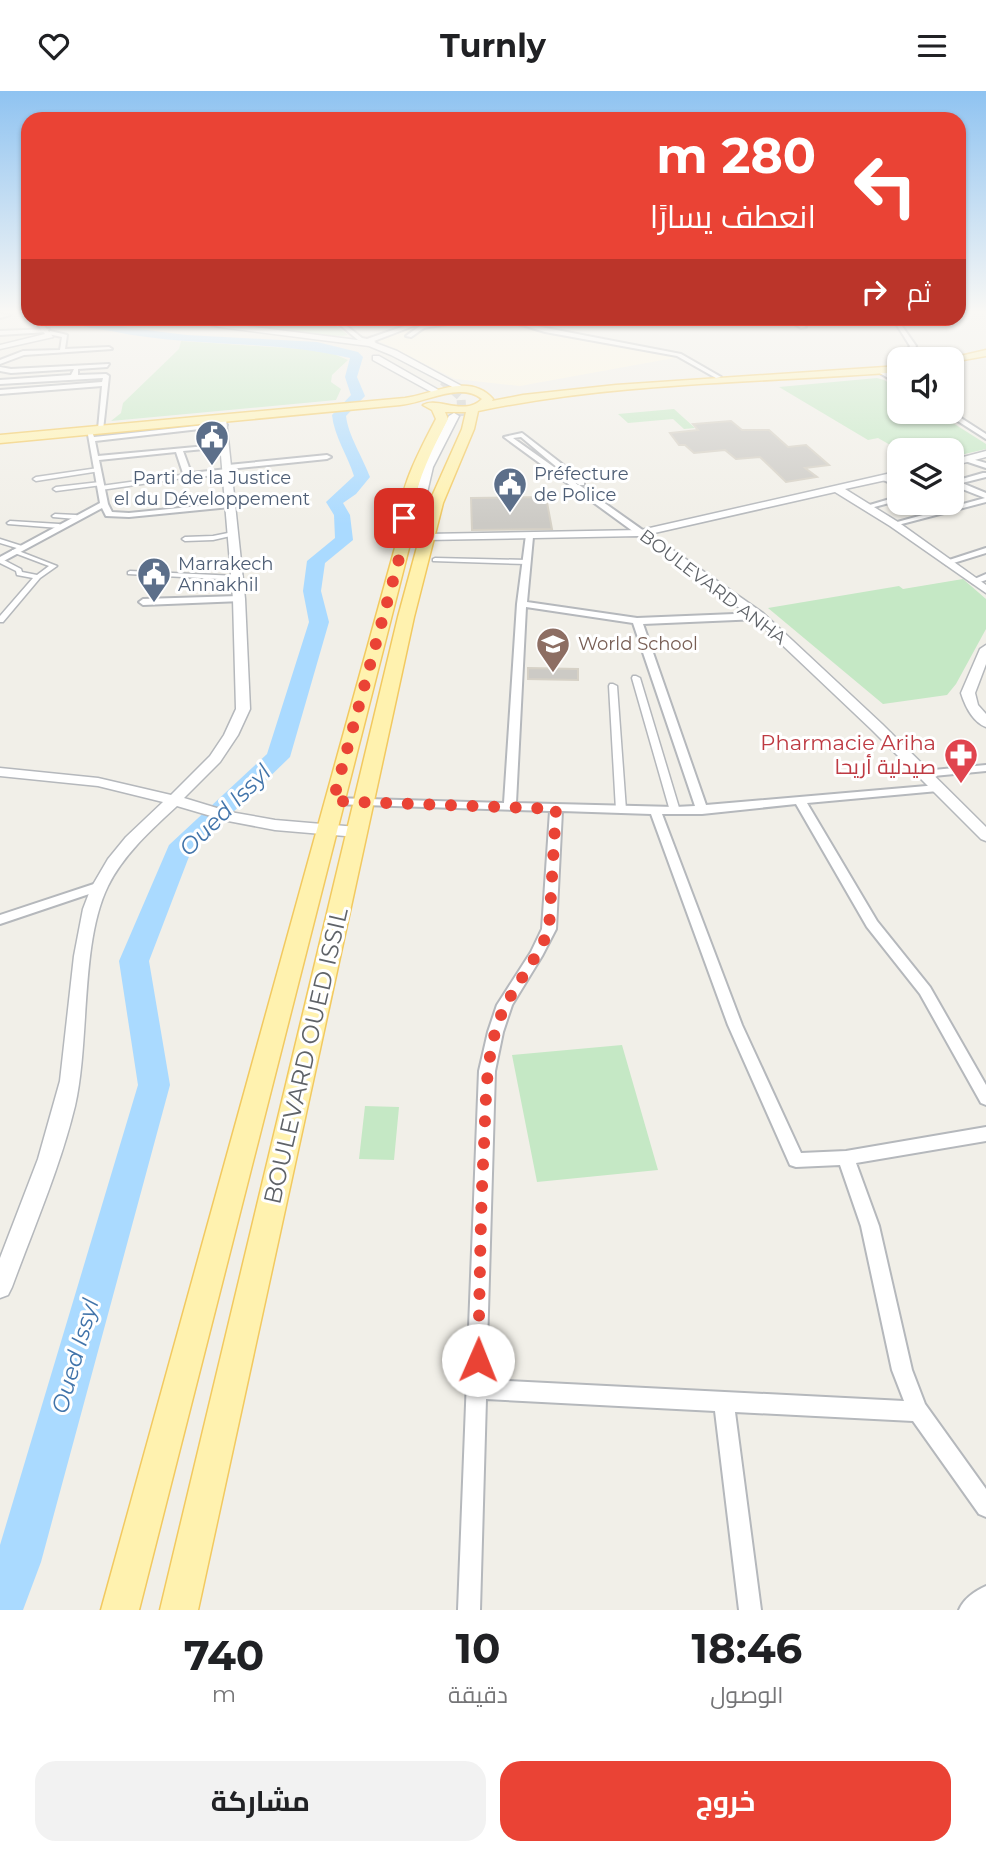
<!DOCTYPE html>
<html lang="ar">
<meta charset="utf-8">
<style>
body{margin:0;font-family:Montserrat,Cairo,sans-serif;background:#f2f2f2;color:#202124;direction:rtl;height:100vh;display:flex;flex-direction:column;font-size:26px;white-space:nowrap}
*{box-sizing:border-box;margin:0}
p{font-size:23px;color:#757577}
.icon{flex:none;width:38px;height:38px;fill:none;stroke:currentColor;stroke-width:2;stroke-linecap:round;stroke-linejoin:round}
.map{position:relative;height:1519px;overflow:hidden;direction:ltr}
.side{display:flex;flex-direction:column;background:#fff;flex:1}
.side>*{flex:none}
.hud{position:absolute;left:21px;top:21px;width:945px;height:214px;border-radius:21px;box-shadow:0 2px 5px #0004;direction:rtl;background:#ea4335;color:#fff;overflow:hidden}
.controls{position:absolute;left:887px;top:256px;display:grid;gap:14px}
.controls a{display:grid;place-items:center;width:77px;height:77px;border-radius:14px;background:#fff;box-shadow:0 2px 5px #0004;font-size:35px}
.pin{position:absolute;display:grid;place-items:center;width:60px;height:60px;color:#fff;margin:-30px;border-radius:14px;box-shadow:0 4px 10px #0006}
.me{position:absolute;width:77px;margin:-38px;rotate:1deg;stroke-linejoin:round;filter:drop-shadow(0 0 5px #0008)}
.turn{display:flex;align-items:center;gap:24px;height:147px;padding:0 35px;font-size:32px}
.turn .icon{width:91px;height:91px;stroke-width:2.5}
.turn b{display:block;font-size:49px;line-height:60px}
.then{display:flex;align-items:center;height:66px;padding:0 35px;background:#0003;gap:14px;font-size:26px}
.eta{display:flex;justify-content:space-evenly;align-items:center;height:119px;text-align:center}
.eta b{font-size:42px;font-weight:700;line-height:49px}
.button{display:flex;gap:14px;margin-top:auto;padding:14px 35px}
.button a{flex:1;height:80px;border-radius:21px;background:#ea4335;color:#fff;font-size:28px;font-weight:700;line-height:80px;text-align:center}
.button a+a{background:#f2f2f2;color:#202124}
header{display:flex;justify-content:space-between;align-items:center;height:91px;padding:0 35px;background:#fff;font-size:32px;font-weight:700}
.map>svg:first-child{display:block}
.commercial{fill:#fef7e0}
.green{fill:#c5e8c5}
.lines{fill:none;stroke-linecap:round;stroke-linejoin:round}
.river{fill:#aadaff;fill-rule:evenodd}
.building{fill:#cccac5;stroke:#d6d1c6;stroke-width:2}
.secondary-tunnel{stroke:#ccccc8;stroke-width:9;stroke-dasharray:9 4.5;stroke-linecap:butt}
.pedestrian-casing{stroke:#b5b8bc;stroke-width:3}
.minor-casing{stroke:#b5b8bc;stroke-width:4}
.tertiary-casing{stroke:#b5b8bc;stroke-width:3}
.secondary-casing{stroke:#b6babf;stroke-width:3}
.primary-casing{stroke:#f2c960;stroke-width:3}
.pedestrian{fill:#fff;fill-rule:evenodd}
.minor{fill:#fff;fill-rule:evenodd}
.tertiary{fill:#fff;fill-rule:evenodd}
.secondary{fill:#fff;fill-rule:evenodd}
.primary{fill:#fff2af;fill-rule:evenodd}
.route{stroke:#ea4335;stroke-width:12;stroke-dasharray:0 21.6}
.labels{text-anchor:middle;stroke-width:6;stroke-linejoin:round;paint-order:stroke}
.far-service-label{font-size:18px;fill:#4e5e75;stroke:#fff;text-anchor:start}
.far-street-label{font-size:18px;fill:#5f6368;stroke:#fff}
.far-education-label{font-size:18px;fill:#785e54;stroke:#fff;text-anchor:start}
.health-label{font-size:21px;fill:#be3a42;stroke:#fff;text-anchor:end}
.water-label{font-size:23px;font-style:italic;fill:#4174aa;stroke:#fff}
.near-street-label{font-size:24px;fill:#5f6368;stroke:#fff}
</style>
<header><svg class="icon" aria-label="menu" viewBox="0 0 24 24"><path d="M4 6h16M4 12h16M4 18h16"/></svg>Turnly<svg class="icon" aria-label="heart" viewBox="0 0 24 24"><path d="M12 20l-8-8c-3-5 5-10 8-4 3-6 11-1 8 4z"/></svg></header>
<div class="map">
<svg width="986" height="1519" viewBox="0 0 986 1519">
<rect width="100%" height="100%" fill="#f1efe8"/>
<path class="commercial" d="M437 228H497L542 240 685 265 520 295 455 288 375 248Z"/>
<path class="green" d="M208 228H327L348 244C327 248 226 238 208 228Z
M181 250 302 258 334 263 348 269 332 284 331 291 341 298 336 309 111 330 121 322 123 312 179 258Z
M877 287 884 289 899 298 900 320H934L986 353V358L952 366V359H899L878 347 868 349 779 296Z
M674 318 695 337 684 338 673 328 628 332 618 323Z
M963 488 986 508V538L956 593 947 604 883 613 768 517 899 495 903 498Z
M622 954 658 1079 537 1091 512 964Z
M365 1015 399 1016 394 1069 359 1068Z"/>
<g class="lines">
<path class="river" d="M70 228H85L130 237 187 244 317 251 358 261 363 266 357 286 365 305 346 325C348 344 363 367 370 386L356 403 343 412 350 424 353 449 325 472 321 500 329 531 290 666 190 763 149 870 170 994 41 1471 23 1519H0V1454L138 994 119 870 169 754 267 663 309 531 303 500 307 470 335 447 334 424 326 411 354 385C348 365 334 345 332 324L351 304 345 286 350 267C272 248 189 257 111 240 97 238 81 237 70 228Z"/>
</g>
<path class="building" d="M731 330 742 339H769L788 356 806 354 829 374 805 377 817 386 786 391 760 366 736 368 725 359 694 362 685 354H679L670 342 698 339 693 333Z
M546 406 552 438 472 439 471 407Z
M528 577 578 578V589L528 588Z"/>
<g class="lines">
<path class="secondary-tunnel" d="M443 290 461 306 462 325"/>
<g class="pedestrian-casing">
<path id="pedestrian" d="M98 377 100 378V380L36 390 33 388 36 386Z
M188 383 191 385 190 386 101 399 98 397 101 395Z
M100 391 102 392V394L56 400 53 398 56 396Z
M55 423 76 424 79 426 76 428 53 426 52 425Z
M10 430 59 433 62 435 59 437 8 433 7 432Z
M233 441 235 442V444L213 449 185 450 182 448 185 446 213 445Z
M0 448 22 455 23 456 20 458 0 452Z
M12 459H16L57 475 40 487 3 531H0V525L33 487 17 484 16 480 0 472V467L21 478 22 481 37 484 49 475 12 461Z
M435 467 527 469 530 471 527 473 433 470V468Z
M130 480 237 485 240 487 237 489 128 483V481Z
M633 585H636L640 587 680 720 678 722 675 723 670 720 632 587Z
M610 593H613L617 595 626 719 621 722 616 719 609 595Z"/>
</g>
<g class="minor-casing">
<path id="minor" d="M0 223 10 224 0 227Z
M333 228H338L362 247 367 248 419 230 424 231 374 250 376 251 373 253 358 249Z
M466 228H476L424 237 411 246 406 245 420 235Z
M502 228H509L546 237 681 263 721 286 716 287 677 265 545 241Z
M786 228H792L806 236 801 237Z
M893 228H897L916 255 908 268H902L910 255Z
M49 238 47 241 0 244V240Z
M50 240 67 244 65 258 109 256 112 258 24 264 0 273V269L23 260 60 259 62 246 48 243Z
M109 273 107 276 78 278V284L106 283 109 285 103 339 98 338 102 295 0 303V299L102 291 103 287 0 293V289L71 284 74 278 11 282 0 280V276L11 278Z
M878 279H882L900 289V294L878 281Z
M942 320H950L986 343V348Z
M224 332 227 334 226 335 95 350 98 365 228 353V355L226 356 183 360 191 382 227 378 224 376 228 374 327 364 331 366 327 368 229 378 232 380 231 382 188 387 184 385 176 361 99 369 108 413 112 421 129 422 230 412 234 414 230 416 129 426 106 425 102 417 0 472V466L100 412 87 338H91L94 346Z
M522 342 584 390V394H578L521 346 513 347 644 440V444H638L504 346Z
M965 366 986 372V377L965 370Z
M983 382H986V386L962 392 986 402V411L894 435 890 433 985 407 952 394V389L955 390Z
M883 385H889L900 391V396L883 389Z
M900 405V409L867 418 863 416Z
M526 444 533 446 527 511 637 527 759 522 764 525 759 528 643 533 706 714 938 694 944 697 938 700 807 712 877 830 930 896 986 994V1014L981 1012 920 903 867 836 796 713 702 723H662L742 934 801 1062 846 1060 986 1036V1050L856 1072 879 1135 912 1279 925 1313 986 1398V1426L979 1423 913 1330 735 1321 761 1519H739L715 1320 486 1308 480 1519H458L479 980 488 941 497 914 531 861 542 838 550 720 333 713 327 710 333 707 504 712 517 513ZM526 516 633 532 695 715 675 716 516 712ZM562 720 651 723 728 934 790 1074 796 1076 840 1074 861 1135 892 1279 904 1310 486 1289 495 980 503 941 512 914 542 865 556 838Z
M986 457V462L947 474 943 471Z
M986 483V489L974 493 970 490Z
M239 505 242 506V510L143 514 139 511 143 508Z
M986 674V680L923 686 917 683 923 680Z
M100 791 104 792 106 795 104 798 0 833V824Z
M986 1495V1519H959C964 1507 975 1500 986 1495Z"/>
</g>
<g class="tertiary-casing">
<path id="tertiary" d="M33 228H39L53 246 0 258V254L45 243Z
M222 325 226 328 245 508 250 618 238 644 220 671 184 707 230 721 275 729 357 736 365 741 357 746 275 739 228 730 177 715C151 739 124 763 108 795 80 852 90 949 75 1015 60 1077 34 1136 12 1196L8 1204 0 1207V1167L38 1068 60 990 74 865 83 818 91 797 108 768 126 746 163 711 98 695 0 685V677L98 687 171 704 210 665 224 644 236 618 233 508 218 328Z
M986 360V366L952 375V369Z
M900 380V386L845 398 898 431 986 494V502L890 435 835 401 650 443 763 522 882 633 986 736V750L981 748 872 639 755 528 639 445 426 449 421 446 426 443 641 439Z
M986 554V573L975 602 978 614 986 623V636C973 631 965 615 961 602L980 558Z"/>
</g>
<g class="secondary-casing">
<path id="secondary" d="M192 228 373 251 397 260 469 299 462 301 391 264 369 255 219 236Z
M373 265H379L442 301 435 303 373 269Z
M454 322 459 325 433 376 418 440 407 455H399L397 453 406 440 423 376 449 325Z"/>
</g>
<g class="primary-casing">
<path id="primary" d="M986 259V265L952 271V268H947Z
M900 275V281C759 292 616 291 478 320L474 338 443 412 414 526 198 1519H160L398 526 429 412 462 338 466 321H445L448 328C427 368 408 407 410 453L139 1519H101L396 453C395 406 415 368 436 328L432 319 423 314C437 305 464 326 482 308 460 290 425 312 400 314L0 352V344L405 307C434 303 469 281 493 308L492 310 523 304 616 294Z"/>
</g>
<use href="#pedestrian" class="pedestrian"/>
<use href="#minor" class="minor"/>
<use href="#tertiary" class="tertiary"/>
<use href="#secondary" class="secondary"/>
<use href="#primary" class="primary"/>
</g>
<linearGradient id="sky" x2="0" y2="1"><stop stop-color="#8fc3f1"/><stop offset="0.51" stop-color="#f9f8f5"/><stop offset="1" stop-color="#f9f8f5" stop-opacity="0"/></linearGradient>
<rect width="986" height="433" fill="url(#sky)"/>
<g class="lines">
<path class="route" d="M404 427 403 453 333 710 556 718 549 838C536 872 510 898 498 932 485 971 486 1013 484 1054 480 1126 480 1197 478 1269"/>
</g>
<defs>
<g id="civic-pin" transform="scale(1.75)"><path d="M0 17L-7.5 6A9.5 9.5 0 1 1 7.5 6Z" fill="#5c6f8a" stroke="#fff"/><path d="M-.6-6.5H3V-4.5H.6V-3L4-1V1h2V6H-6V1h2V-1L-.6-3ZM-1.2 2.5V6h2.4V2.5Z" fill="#fff"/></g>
<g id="school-pin" transform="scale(1.75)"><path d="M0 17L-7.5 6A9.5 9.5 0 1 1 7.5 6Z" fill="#8d6e63" stroke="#fff"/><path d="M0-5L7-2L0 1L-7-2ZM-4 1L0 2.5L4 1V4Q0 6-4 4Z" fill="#fff"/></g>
<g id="pharmacy-pin" transform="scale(1.75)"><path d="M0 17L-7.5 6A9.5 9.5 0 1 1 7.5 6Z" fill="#e0444e" stroke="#fff"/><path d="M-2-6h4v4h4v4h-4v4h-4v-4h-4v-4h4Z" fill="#fff"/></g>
</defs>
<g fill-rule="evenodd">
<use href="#civic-pin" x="212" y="346"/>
<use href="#civic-pin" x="510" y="393"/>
<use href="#civic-pin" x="154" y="483"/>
<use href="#school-pin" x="553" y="553"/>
<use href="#pharmacy-pin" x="961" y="664"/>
</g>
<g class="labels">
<g class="far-service-label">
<text x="534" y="389">Préfecture<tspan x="534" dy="21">de Police</tspan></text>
<text x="212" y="393" text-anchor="middle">Parti de la Justice<tspan x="212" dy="21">el du Développement</tspan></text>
<text x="178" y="479">Marrakech<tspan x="178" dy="21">Annakhil</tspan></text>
</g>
<g class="far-street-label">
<text transform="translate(713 496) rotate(37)" y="6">BOULEVARD ANHA</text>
</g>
<g class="far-education-label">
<text x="578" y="559">World School</text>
</g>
<g class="health-label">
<text x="936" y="659">Pharmacie Ariha<tspan x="936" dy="24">صيدلية أريحا</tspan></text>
</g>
<g class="water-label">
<text transform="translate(225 719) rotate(-45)" y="8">Oued Issyl</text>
<text transform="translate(75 1265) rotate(-74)" y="8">Oued Issyl</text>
</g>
<g class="near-street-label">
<text transform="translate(306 965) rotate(-77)" y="8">BOULEVARD OUED ISSIL</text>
</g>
</g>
</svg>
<div class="controls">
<a><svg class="icon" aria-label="sound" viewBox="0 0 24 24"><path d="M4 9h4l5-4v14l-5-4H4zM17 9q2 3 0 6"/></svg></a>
<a><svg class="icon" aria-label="layers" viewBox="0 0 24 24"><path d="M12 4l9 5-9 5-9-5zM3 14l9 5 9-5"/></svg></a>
</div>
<div class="pin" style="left:404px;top:427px;background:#d93025"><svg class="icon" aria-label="arrive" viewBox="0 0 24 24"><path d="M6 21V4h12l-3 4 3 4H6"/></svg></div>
<svg class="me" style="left:478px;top:1269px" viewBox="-20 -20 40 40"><circle r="19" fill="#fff"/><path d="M0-13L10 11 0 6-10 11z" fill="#ea4335"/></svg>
<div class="hud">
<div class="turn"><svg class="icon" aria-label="left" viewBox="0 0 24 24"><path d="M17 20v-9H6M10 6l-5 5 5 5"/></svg><div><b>280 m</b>انعطف يسارًا</div></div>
<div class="then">ثم<svg class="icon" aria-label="right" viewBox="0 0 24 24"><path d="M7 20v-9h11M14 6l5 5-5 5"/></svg></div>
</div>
</div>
<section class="side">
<div class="eta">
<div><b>18:46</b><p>الوصول</p></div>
<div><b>10</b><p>دقيقة</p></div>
<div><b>740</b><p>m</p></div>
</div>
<div class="button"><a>خروج</a><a>مشاركة</a></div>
</section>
